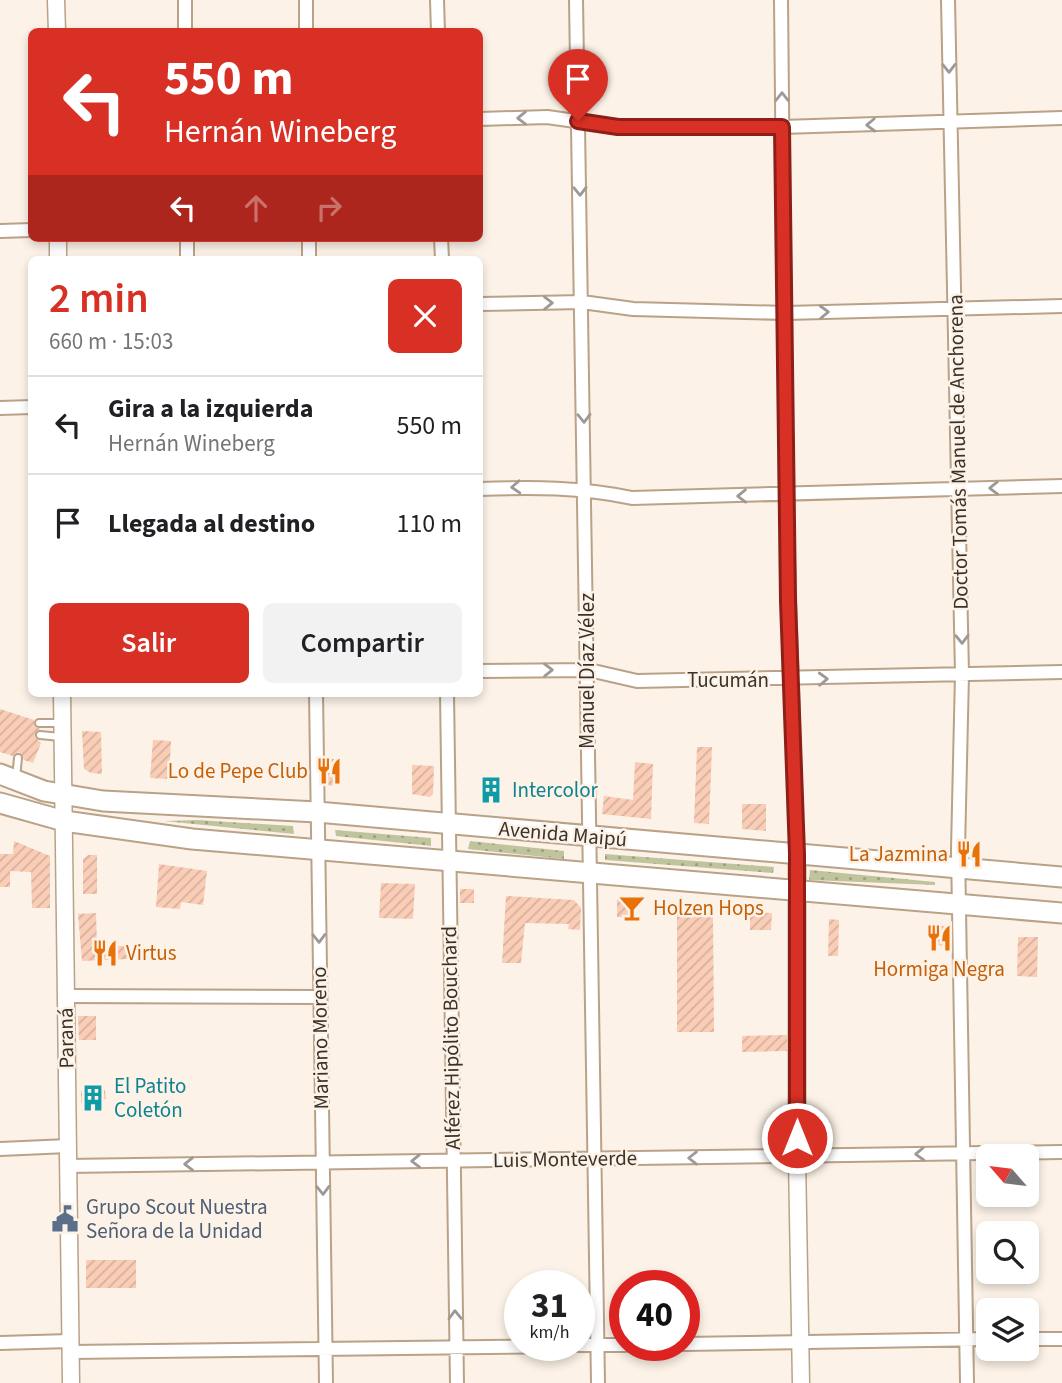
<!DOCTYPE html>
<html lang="es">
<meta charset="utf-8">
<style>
body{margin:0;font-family:"Source Sans 3",sans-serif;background:#f2f2f2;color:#202124;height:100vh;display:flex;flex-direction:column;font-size:26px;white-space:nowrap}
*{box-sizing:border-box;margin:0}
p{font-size:23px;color:#757577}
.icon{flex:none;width:38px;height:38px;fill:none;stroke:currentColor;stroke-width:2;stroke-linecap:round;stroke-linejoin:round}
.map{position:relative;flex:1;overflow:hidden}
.details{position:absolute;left:28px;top:256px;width:455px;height:441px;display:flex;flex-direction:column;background:#fff;border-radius:10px;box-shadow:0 4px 10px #0003}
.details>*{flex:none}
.guide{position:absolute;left:28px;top:28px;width:455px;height:214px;border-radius:10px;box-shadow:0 4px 10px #0003;background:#d93025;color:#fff;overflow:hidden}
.needle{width:46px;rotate:298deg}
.tools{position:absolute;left:976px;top:1144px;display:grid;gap:14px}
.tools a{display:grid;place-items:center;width:63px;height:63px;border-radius:10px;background:#fff;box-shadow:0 4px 10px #0003;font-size:35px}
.speed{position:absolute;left:504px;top:1270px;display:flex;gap:14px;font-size:35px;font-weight:700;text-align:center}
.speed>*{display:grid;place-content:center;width:91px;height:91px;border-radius:50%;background:#fff;box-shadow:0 4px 10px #0003;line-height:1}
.speed small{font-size:18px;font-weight:400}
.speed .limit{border:10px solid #d22;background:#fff;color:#111}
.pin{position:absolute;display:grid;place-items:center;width:60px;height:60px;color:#fff;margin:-72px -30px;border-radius:50% 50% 50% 0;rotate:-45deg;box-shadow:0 0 7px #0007}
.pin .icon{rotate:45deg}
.me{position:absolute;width:77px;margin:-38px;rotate:0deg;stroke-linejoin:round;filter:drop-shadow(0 0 5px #0008)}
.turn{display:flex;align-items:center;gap:24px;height:147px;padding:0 21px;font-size:32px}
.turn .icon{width:91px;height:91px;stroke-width:2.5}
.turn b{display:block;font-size:49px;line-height:60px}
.lanes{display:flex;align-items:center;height:66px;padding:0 21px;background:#0003;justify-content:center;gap:35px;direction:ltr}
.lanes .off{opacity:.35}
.round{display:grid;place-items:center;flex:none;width:74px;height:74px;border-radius:10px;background:#f2f2f2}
.head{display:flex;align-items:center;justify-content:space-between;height:119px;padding:0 21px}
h1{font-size:42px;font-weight:600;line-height:52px;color:#d93025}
.primary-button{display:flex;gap:14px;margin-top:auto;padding:14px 21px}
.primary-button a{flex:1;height:80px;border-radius:10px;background:#d93025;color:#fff;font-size:28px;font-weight:600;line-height:80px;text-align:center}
.primary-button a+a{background:#f2f2f2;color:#202124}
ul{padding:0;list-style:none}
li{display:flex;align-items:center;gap:21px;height:98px;padding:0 21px;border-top:2px solid #e0e0e0}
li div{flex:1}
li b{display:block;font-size:26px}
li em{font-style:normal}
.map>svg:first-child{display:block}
.grass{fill:url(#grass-dots)}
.building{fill:url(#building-hatch)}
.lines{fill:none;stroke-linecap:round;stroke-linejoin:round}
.service-casing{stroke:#b9a287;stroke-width:10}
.minor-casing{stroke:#b9a287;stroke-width:16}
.tertiary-casing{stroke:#b9a287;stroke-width:19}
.secondary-casing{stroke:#b9a287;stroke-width:23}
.service{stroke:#fff;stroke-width:6}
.minor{stroke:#fff;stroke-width:12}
.tertiary{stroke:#fff;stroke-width:16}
.secondary{stroke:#fff;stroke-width:19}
.oneway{stroke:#9e9994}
.route-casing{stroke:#8d1f18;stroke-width:18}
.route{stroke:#d93025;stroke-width:12}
.labels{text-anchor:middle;stroke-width:5;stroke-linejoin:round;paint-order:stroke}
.street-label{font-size:21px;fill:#3c3328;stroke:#fcf2e7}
.food-label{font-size:21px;fill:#c56008;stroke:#fcf2e7;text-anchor:end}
.culture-label{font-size:21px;fill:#0d838f;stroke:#fcf2e7;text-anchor:start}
.service-label{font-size:21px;fill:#4e5e75;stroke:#fcf2e7;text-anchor:start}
</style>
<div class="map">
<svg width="1062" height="1383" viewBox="0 0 1062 1383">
<defs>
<pattern id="grass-dots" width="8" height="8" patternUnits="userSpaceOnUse" patternTransform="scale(1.75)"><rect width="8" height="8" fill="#c0c49d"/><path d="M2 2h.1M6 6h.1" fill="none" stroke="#9da080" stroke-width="1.8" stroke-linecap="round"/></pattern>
<pattern id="building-hatch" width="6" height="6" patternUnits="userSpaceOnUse" patternTransform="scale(1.75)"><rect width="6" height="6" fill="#facdb6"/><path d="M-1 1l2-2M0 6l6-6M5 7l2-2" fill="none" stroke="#d7b09c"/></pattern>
</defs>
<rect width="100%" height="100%" fill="#fcf2e7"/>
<path class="grass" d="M198 820 293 826 294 834 164 821Z
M335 830 431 838V846L336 836Z
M470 841 564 851V859L468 849Z
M605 854 774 867 773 873 605 860Z
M810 870 935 882V885L809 880Z"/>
<path class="building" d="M0 709 34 720V725L40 729 35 737 41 743 33 763 24 760 19 752 13 756 0 752Z
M82 731 101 732 102 774 91 773 84 769Z
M153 740 171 741 169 779 150 778Z
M697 747H712L709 824 694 823Z
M326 759H334V786L326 785Z
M635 762 653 764 651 819 602 814 604 796 633 800Z
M412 765 434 766 433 794 430 797 412 794Z
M485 777 499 778 497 803 484 802Z
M742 804H766V831L742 829Z
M14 841 50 856V908H32L31 872 10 871V887H0V854H13Z
M88 855H97V894H83V859Z
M159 864 207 871 203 905 181 902 180 909 156 907Z
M381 883 415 884 413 919 379 918Z
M460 889H474V903H460Z
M506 896 574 900 581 908 580 930 568 929 569 924 525 923 521 963H502Z
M617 899H636V917H617Z
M677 908 713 912 714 1032H677Z
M750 912 772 913 771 930H750Z
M96 913 97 946H127L128 959 82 961 78 914Z
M829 919 839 920 838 956H828Z
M931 926H944L948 930V946L931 945Z
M1018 937H1038L1037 977 1017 976Z
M78 1016H96V1040H79Z
M787 1035V1051L742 1052V1036Z
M105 1090 106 1099 81 1103V1091Z
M86 1260H136V1288H86Z"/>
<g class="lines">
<g class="service-casing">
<path id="service" d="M39 723H61
M40 735 61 737
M16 778 18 758"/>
</g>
<g class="minor-casing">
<path id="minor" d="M185 0V32
M306 0V32
M437 0 438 32
M576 0 598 1383
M781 0 786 495 797 854
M948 0 962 674 958 850 967 1383
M480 119 547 117 618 127H782L1062 118
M0 231 32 230
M187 238V259
M309 238V259
M441 238 442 259
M480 304 582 302 633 309 786 313 1062 306
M0 408 32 407
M480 489C533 487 580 487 632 498L1062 486
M480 671 589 670 637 681 1062 672
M316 693 326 1383
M447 693 457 1383
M66 996 320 997
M0 1149 68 1146
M68 1166 1062 1152
M1027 1339H1062
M0 1343 70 1341
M684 1344 989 1339
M579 1345H625
M70 1352 562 1346"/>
</g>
<g class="tertiary-casing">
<path id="tertiary" d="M56 0 57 32
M58 238V259
M62 693 71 1383
M797 854V1158L801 1383"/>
</g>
<g class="secondary-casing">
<path id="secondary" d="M0 774 44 791 103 801 317 812 1062 877
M0 803 64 821 192 839 1062 913"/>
</g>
<use href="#service" class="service"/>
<use href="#minor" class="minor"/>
<use href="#tertiary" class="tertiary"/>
<use href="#secondary" class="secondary"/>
</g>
<defs><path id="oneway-chevron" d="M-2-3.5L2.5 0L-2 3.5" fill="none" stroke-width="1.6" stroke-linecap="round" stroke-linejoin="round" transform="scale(1.75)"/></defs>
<g class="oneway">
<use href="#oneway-chevron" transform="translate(949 68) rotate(89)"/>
<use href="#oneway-chevron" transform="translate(782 97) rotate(-90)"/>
<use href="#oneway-chevron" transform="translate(522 118) rotate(179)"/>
<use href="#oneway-chevron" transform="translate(871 125) rotate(178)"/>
<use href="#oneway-chevron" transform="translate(580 191) rotate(89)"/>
<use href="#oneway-chevron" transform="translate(548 303) rotate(-1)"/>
<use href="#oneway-chevron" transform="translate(824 312) rotate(-2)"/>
<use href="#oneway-chevron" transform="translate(584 418) rotate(89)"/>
<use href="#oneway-chevron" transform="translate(516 487) rotate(177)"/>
<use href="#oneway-chevron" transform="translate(994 488) rotate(179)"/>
<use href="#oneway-chevron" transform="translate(742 496) rotate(179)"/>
<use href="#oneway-chevron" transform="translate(962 639) rotate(89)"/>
<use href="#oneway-chevron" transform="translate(548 670) rotate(-1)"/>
<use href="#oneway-chevron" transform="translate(823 679) rotate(-2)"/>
<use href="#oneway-chevron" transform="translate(319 938) rotate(89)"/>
<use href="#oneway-chevron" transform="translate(920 1154) rotate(178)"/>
<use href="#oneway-chevron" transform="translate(693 1158) rotate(180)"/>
<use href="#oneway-chevron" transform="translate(416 1161) rotate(179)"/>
<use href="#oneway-chevron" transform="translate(189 1164) rotate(179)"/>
<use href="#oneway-chevron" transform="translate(323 1190) rotate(89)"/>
<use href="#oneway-chevron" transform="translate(455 1315) rotate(-91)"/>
</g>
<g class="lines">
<g class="route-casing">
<path id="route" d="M578 121 618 127H782L788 601 797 854V1138"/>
</g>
<use href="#route" class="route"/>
</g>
<defs>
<g id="restaurant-bare" transform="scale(2.1)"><path d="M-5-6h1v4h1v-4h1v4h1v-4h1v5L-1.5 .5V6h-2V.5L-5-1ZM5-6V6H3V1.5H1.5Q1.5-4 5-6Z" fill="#e8710a" stroke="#fcf2e7" stroke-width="2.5" paint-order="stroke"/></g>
<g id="building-bare" transform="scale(2.1)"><path d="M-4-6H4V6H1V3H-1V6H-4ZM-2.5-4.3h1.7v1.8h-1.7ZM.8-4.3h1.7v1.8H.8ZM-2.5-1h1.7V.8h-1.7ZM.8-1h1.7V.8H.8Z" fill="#0f9aa8" stroke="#fcf2e7" stroke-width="2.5" paint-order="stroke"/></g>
<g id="bar-bare" transform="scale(2.1)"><path d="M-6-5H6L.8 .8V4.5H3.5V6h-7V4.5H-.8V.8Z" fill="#e8710a" stroke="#fcf2e7" stroke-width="2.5" paint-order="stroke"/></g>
<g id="civic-bare" transform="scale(2.1)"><path d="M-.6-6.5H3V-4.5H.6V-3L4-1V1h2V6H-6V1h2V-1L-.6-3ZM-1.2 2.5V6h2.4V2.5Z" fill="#5c6f8a" stroke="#fcf2e7" stroke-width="2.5" paint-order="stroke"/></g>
</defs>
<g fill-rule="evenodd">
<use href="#restaurant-bare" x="329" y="771"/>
<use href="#building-bare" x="491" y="790"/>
<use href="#restaurant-bare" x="969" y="854"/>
<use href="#bar-bare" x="632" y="908"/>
<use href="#restaurant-bare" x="939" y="938"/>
<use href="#restaurant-bare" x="105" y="953"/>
<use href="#building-bare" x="93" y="1098"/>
<use href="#civic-bare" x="65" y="1219"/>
</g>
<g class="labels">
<g class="street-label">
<text transform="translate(958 452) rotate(-91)" y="7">Doctor Tomás Manuel de Anchorena</text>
<text transform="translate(587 671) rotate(-90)" y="7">Manuel Díaz Vélez</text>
<text x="728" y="687">Tucumán</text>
<text transform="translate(563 834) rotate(5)" y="7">Avenida Maipú</text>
<text transform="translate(66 1038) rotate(-91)" y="7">Paraná</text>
<text transform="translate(320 1038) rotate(-91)" y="7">Mariano Moreno</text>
<text transform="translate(451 1038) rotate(-91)" y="7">Alférez Hipólito Bouchard</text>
<text transform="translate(565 1159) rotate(-1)" y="7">Luis Monteverde</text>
</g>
<g class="food-label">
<text x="308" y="778">Lo de Pepe Club</text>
<text x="948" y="861">La Jazmina</text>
<text x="653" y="915" text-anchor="start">Holzen Hops</text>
<text x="126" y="960" text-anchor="start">Virtus</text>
<text x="939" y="976" text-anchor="middle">Hormiga Negra</text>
</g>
<g class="culture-label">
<text x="512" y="797">Intercolor</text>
<text x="114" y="1093">El Patito<tspan x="114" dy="24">Coletón</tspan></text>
</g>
<g class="service-label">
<text x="86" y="1214">Grupo Scout Nuestra<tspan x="86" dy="24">Señora de la Unidad</tspan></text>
</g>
</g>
</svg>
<div class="tools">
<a><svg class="needle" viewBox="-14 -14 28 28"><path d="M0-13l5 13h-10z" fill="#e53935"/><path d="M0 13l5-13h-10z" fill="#757577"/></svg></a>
<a><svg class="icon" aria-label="search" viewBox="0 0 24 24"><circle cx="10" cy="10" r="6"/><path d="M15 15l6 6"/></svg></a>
<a><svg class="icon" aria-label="layers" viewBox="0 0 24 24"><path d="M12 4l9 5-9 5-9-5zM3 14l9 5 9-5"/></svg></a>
</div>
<div class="speed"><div>31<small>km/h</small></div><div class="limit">40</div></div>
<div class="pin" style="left:578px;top:121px;background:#d93025"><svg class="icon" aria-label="arrive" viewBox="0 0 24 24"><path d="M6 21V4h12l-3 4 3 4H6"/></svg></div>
<svg class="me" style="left:797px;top:1138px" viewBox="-20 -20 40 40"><circle r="17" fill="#d93025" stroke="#fff" stroke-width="3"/><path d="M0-11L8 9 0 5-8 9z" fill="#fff"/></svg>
<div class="guide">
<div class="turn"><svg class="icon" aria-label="left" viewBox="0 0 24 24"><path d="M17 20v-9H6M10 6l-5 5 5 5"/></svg><div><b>550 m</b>Hernán Wineberg</div></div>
<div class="lanes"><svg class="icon" aria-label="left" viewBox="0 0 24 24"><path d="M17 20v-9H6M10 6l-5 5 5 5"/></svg><svg class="icon off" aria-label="ahead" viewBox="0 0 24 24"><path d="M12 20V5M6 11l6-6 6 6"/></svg><svg class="icon off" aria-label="right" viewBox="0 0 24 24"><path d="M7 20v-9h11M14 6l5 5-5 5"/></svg></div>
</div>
<section class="details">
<div class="head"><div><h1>2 min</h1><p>660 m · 15:03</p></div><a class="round" style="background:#d93025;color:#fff"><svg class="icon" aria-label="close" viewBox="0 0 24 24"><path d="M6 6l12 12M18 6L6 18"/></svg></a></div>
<ul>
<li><svg class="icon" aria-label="left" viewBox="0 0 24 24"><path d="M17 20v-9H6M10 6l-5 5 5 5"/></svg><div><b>Gira a la izquierda</b><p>Hernán Wineberg</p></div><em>550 m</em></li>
<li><svg class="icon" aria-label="arrive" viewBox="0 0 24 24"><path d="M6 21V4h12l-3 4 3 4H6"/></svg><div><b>Llegada al destino</b></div><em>110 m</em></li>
</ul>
<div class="primary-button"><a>Salir</a><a>Compartir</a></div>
</section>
</div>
